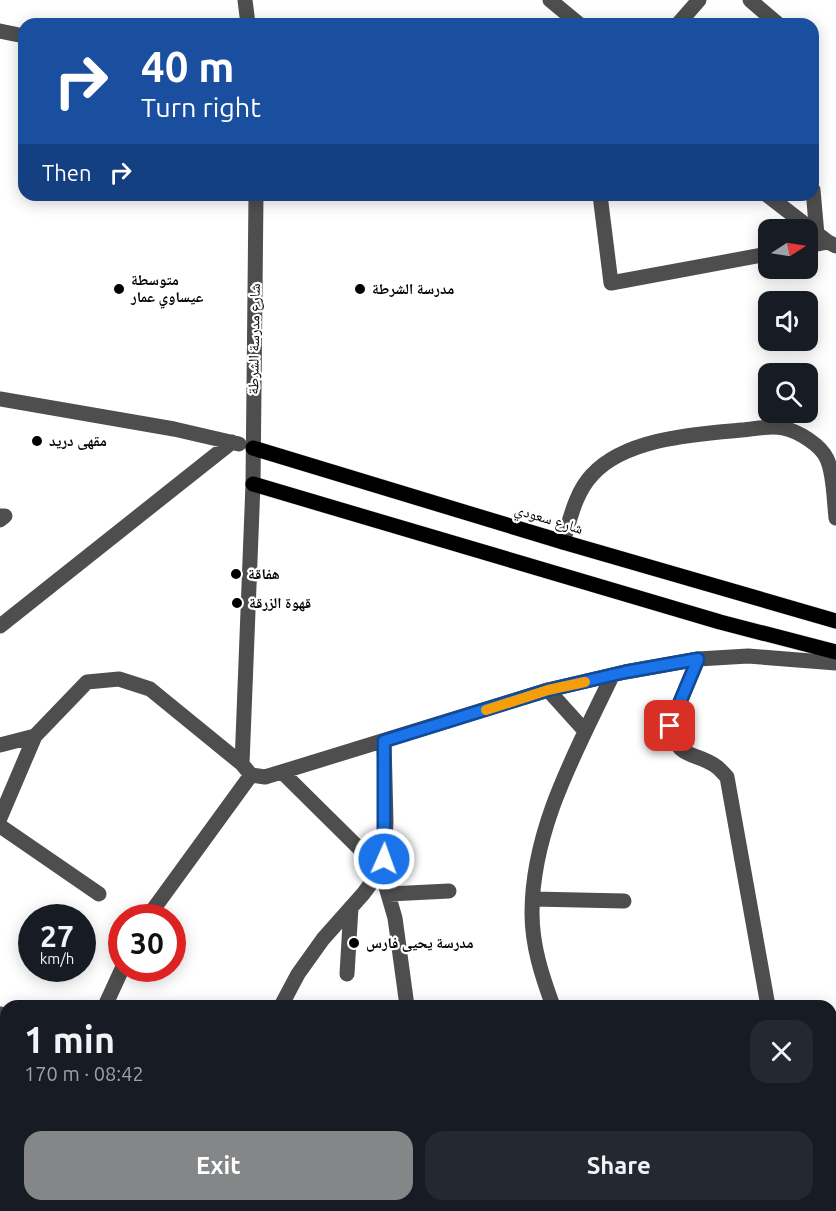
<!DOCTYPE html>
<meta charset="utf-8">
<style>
body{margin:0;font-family:Ubuntu,"Noto Naskh Arabic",sans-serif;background:#242831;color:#f1f3f6;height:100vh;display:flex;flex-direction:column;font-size:22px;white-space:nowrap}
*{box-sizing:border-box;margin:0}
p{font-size:20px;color:#9ea1a6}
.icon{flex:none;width:33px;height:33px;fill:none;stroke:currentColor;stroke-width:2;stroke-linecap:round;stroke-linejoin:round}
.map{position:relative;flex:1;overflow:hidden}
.side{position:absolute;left:0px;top:1000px;width:837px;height:212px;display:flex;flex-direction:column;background:#171b24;border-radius:18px 18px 0 0;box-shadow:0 3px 15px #0003}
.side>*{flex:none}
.guide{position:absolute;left:18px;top:18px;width:801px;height:183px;border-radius:18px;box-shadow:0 3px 15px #0003;background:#1a4fa0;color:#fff;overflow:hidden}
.needle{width:39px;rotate:78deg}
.fabs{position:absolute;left:758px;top:219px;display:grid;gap:12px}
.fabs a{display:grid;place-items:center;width:60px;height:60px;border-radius:12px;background:#171b24;box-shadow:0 3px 15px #0003;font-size:30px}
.speed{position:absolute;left:18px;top:904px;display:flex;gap:12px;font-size:30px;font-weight:700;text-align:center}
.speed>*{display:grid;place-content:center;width:78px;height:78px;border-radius:50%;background:#171b24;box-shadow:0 3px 15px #0003;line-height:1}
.speed small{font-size:15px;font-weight:400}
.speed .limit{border:9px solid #d22;background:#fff;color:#111}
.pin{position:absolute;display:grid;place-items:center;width:51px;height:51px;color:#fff;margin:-26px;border-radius:12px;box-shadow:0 3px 9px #0006}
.me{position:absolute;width:66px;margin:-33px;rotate:2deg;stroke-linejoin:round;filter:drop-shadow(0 0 4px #0008)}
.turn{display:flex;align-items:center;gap:21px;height:126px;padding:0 24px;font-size:27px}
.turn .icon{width:78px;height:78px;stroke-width:2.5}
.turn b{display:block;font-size:42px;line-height:51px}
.then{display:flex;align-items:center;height:57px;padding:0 24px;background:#0003;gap:12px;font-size:22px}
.round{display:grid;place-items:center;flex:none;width:63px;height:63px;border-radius:18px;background:#242831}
.summary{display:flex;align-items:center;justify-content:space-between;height:102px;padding:0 24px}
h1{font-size:36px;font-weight:600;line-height:45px}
.primary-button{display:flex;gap:12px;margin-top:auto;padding:12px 24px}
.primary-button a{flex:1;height:69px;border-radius:18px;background:#858687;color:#fff;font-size:24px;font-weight:600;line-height:69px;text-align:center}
.primary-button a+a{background:#242831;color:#f1f3f6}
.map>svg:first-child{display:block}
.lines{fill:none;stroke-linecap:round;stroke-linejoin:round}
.major-casing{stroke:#dbdbdb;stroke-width:16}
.minor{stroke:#4e4e4e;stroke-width:15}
.major{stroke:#000;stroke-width:15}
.route-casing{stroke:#114b97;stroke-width:15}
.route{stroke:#1a73e8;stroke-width:10}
.slow{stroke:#f59e0b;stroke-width:10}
.poi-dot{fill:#000;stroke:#fff;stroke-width:2}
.labels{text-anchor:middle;stroke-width:4.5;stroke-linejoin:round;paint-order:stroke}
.poi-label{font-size:15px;font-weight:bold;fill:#000;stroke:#fff;text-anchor:start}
.street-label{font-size:15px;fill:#000;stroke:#fff}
</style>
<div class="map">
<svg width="836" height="1211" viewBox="0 0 836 1211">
<rect width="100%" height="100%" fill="#fff"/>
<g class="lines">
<g class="major-casing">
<path id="major" d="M253 448 563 542 836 621
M253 484 720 622 836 652"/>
</g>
<path class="minor" d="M245 0 248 24
M550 0 579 24
M750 0 778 24
M678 24 699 0
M0 31 24 36
M813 190 817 235
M256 195 253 484 242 764 251 775 265 777 548 690 625 672 698 659 748 656 836 663
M600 195 611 283 768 254
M767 195 828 242 836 246
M807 246 828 242
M0 399 174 429 239 444
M0 516H5L0 520
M563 542C570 520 575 493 592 475 625 438 696 434 742 430 755 429 771 425 783 428 798 431 821 445 827 459 834 474 834 501 836 518
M0 626 232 442
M698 659 670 726C677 761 696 751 717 767 721 770 724 774 727 777L768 1006
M548 690 585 731
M0 745 35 736
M282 772 381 870 395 918 407 1006
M0 818 35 736 87 682 119 679 150 689 242 764
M0 826 99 894
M389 894 449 891
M533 899 624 901
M147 918 251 775
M347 974 351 907
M105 1006 122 969
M281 1006 298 974 323 939 363 894 381 870 384 859 386 822 384 741
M553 1006C542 976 532 946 532 913 532 828 577 750 612 676
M0 1014 6 1015
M831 1122 836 1116
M0 1184 6 1182
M114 1206 118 1211
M654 1206 657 1211
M785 1206V1211
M526 1211 549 1206
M704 1211 713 1206"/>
<use href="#major" class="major"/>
</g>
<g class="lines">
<g class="route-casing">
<path id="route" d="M384 859V741L548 690 625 672 698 659 670 726"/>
</g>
<use href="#route" class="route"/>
<path class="slow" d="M486 710 548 690 585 682"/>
</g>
<g class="poi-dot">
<circle cx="119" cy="289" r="6"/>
<circle cx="360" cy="289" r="6"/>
<circle cx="37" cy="441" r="6"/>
<circle cx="236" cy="574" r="6"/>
<circle cx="237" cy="603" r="6"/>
<circle cx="354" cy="943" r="6"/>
</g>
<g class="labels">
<g class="poi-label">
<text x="131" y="285">متوسطة<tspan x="131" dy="17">عيساوي عمار</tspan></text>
<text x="372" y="294">مدرسة الشرطة</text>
<text x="49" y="446">مقهى دريد</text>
<text x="248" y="579">هفاقة</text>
<text x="249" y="608">قهوة الزرقة</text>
<text x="366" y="948">مدرسة يحيى فارس</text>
</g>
<g class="street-label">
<text transform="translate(254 339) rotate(-89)" y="5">شارع مدرسة الشرطة</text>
<text transform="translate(549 519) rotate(17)" y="5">شارع سعودي</text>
</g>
</g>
</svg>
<div class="fabs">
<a><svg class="needle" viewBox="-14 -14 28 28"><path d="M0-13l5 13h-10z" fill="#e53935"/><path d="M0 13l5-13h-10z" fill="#9ea1a6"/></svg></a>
<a><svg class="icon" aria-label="sound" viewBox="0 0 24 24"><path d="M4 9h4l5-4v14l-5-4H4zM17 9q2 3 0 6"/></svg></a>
<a><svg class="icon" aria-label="search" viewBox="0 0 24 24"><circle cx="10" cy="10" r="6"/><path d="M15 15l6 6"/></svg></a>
</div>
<div class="speed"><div>27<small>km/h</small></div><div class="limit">30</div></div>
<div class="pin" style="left:670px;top:726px;background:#d93025"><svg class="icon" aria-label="arrive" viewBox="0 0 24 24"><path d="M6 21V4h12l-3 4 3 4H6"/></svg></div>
<svg class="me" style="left:384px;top:859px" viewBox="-20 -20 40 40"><circle r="17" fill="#1a73e8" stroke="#fff" stroke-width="3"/><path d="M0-11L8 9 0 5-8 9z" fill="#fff"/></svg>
<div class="guide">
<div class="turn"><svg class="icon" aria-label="right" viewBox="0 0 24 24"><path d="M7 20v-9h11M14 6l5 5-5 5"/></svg><div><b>40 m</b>Turn right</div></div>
<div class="then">Then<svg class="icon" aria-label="right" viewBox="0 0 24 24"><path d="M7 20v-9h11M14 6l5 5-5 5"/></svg></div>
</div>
<section class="side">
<div class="summary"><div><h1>1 min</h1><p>170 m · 08:42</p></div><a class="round"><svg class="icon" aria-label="close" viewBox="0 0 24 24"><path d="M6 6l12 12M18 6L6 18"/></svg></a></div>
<div class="primary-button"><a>Exit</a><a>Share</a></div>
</section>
</div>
